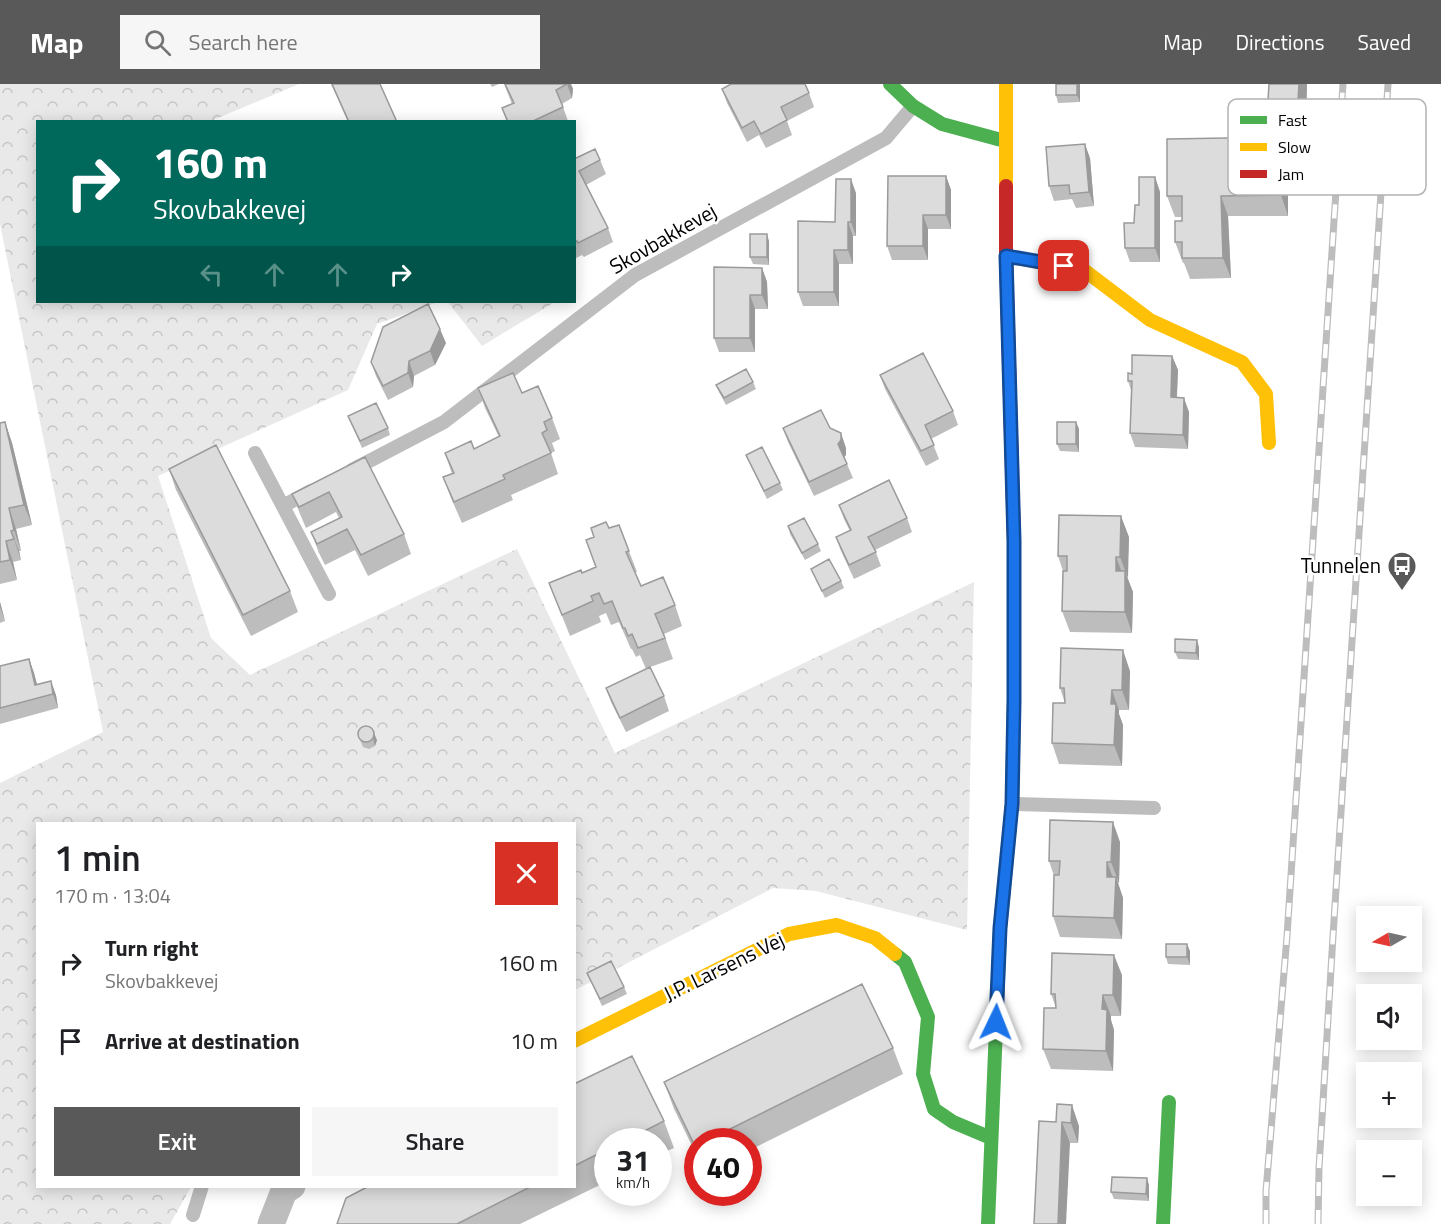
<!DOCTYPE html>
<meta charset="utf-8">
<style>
body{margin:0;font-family:"Titillium Web",sans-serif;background:#f6f6f6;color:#202124;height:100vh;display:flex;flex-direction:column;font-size:22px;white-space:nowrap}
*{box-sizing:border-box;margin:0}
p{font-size:20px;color:#757577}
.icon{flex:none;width:33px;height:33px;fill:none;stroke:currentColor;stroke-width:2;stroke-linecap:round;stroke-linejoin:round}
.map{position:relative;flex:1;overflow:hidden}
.drawer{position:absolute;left:36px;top:738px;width:540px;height:366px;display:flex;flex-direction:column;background:#fff;border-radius:0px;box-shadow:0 3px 15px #0003}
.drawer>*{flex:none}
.guide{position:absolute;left:36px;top:36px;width:540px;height:183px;border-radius:0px;box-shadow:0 3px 15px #0003;background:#00695c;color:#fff;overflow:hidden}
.needle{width:39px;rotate:261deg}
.tools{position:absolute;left:1356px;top:822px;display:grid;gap:12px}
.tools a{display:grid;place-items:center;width:66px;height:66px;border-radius:0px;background:#fff;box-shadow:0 3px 15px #0003;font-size:30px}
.speed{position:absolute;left:594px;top:1044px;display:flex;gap:12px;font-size:30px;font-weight:700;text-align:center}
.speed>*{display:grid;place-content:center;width:78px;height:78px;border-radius:50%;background:#fff;box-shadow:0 3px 15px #0003;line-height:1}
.speed small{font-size:15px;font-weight:400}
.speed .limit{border:9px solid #d22;background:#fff;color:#111}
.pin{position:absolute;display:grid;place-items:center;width:51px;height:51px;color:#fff;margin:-26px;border-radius:12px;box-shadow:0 3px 9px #0006}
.me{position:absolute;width:66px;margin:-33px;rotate:2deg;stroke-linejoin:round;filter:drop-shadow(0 0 4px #0008)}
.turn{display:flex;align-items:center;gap:21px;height:126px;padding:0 18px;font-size:27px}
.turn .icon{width:78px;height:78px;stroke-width:2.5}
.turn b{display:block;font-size:42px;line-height:51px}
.lanes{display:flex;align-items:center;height:57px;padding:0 18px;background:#0003;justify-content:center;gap:30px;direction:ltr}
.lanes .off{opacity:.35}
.round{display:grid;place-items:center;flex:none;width:63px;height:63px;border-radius:0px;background:#f6f6f6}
.summary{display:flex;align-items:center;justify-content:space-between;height:102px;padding:0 18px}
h1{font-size:36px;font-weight:600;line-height:45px}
.action{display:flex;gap:12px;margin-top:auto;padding:12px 18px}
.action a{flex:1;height:69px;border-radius:0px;background:#595959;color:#fff;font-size:24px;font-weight:600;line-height:69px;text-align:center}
.action a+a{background:#f6f6f6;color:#202124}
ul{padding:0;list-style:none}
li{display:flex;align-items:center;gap:18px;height:78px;padding:0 18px}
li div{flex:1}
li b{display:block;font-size:22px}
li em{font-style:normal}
header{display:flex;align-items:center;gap:36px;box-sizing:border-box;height:84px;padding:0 30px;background:#595959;color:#fff}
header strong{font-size:28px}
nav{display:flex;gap:33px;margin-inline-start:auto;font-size:21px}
.search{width:420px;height:54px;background:#f6f6f6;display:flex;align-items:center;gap:15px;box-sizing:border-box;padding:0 21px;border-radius:0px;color:#757577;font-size:22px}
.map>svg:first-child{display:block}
.forest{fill:url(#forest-crowns)}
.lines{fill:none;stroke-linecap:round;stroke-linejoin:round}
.lane{stroke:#bdbdbd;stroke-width:14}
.street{stroke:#bdbdbd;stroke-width:27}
.fast{stroke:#4caf50;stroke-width:14}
.slow{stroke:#ffc107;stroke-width:14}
.jam{stroke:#c62828;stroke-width:14}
.rail-casing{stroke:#bdbdbd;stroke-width:7}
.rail{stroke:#fff;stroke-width:4.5;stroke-dasharray:14;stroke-linecap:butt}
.wall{fill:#bdbdbd}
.shaded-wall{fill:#9a9a9a}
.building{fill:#dcdcdc;stroke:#9a9a9a;stroke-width:1.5}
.route-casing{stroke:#114b97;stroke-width:15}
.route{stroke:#1a73e8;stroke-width:10}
.labels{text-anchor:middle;stroke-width:5;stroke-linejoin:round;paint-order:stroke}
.street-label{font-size:21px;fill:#000;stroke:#fff}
.poi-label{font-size:21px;fill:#000;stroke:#fff;text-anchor:end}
.key{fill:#fff;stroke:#b2b2b2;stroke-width:1.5}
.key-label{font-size:16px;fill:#000}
</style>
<header>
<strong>Map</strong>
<div class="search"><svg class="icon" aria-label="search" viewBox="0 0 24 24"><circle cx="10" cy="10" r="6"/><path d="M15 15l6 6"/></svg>Search here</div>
<nav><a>Map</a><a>Directions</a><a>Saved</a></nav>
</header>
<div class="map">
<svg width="1441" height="1140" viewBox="0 0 1441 1140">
<defs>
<pattern id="forest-crowns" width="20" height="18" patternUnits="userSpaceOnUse" patternTransform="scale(1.5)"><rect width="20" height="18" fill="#e9e9e9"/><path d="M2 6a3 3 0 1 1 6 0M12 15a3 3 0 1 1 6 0" fill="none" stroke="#c6c6c6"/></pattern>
</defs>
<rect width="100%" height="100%" fill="#fff"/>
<path class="forest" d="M0 0H299L211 37 38 38V218H438L377 240 348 306 158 392 211 554 250 591 517 465 615 669 974 498 967 846 816 807 773 804 575 906 574 740H38V1102L191 1103 170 1140H0V699L103 648 0 140Z
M448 218H555L482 262Z"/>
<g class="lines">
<path class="lane" d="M255 369 329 510
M352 386 444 338 635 191 886 54 913 22
M283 422 311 407
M1012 720 1154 724
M193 1131 202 1102"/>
<path class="street" d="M271 1140 284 1107 292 1102"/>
<path class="fast" d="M890 0 913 22 942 40 1005 57
M895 870 905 878 928 933 923 990 934 1025 953 1038 991 1054
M988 1140 1000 845 1012 720 1014 616
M1163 1140 1169 1018"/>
<path class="slow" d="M1006 0V102
M1006 172 1084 186 1150 236 1242 278 1266 310 1269 359
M574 957 789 850 837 841 875 854 895 870"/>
<path class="jam" d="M1006 102V172L1014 457V616"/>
<g class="rail-casing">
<path id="rail" d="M1266 1140V1107L1287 852 1343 0
M1318 1140 1319 1084 1333 852 1388 0"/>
</g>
<use href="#rail" class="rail"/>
</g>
<path class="wall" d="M331 0H380L397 38H348Z
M490 0H499L492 3Z
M504 0H571L573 5 572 14 562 20 568 37 507 38 502 24 512 20Z
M1080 0V18L1058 19 1056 11Z
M1269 0H1307L1306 37 1276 36 1268 16Z
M722 5 809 9 814 23 787 37 792 51 766 64 759 51 747 58 727 19Z
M1280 53 1288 74V132H1228L1231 194 1190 195 1184 179H1183L1175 158 1182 137V133H1175L1167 112Z
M1090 74 1094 122 1076 124 1072 115 1054 117 1049 102Z
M574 75 600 76 606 90 586 101 608 144 613 158 584 173 582 171 574 175Z
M946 92 951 106V145H928V176H892L887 162Z
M1155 93 1160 108V178H1130L1125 164 1134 139 1139 121Z
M856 109V152H853V180H839V222H803L798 208 835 138Z
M769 157V181L753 180 750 173Z
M762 184 767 198 768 225H755V268H719L714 254Z
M446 259 435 281 414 292 413 303 388 316 376 292 371 278Z
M1172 272 1178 286 1177 314 1189 328 1188 365 1135 363 1130 349 1131 306 1128 297 1132 290Z
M880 291 953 327 958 341 931 355 939 375 926 382 885 305Z
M753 298 756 305 726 321 719 308 716 301Z
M478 304 522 309 552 334 560 355 552 359 555 367 551 369 558 390 511 411 513 416 462 439 451 414 443 393 452 390 445 369 474 365 499 353 485 324Z
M348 332 388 344 390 351 362 364Z
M5 338 12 359 32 441 16 445 21 467H19L21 476 13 478 17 496 0 500V339Z
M1076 338 1079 345V368L1060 367 1057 360Z
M783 344H830L846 364V371L844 373 853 394 814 412 788 358Z
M746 371 780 399 783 406 767 415 749 378Z
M365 373 404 450 411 470 368 492 355 466 325 481 319 469 311 448 339 434 336 428 306 444 300 430 292 410Z
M169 385 290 507 298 528 251 552 176 406Z
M839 421 907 434 912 448 875 466 881 482 854 495 841 467 836 453 850 447 844 435Z
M619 441 637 488H635L641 502 675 521 682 542 664 550 673 575 650 583 664 612 669 627 626 648 611 618 606 604 646 585 640 571 636 573 632 565H631L619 538 611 541 606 529 599 532 601 538 570 552 549 499 582 489 596 483 594 453 609 444Z
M788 442 818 460 821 467 805 476 790 450Z
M1129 453 1127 494 1133 508 1132 549 1070 548 1062 527 1063 487 1058 472Z
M811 485 841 497 844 504 825 514Z
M0 518 5 537 0 539Z
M1199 563V576L1178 575 1175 568Z
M29 575 34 589 37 601 56 611 58 624 0 640V582Z
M1130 587 1129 626H1119V630L1123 641 1122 682 1059 680 1052 659 1065 619 1060 604Z
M358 651 377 656 375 662 369 665 363 663Z
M1120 758 1119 799H1118L1123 814 1122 855 1060 853 1053 832 1054 792 1049 777Z
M1190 867V881L1168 880 1166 873Z
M587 889 624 903 627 910 602 922Z
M1122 891 1121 932H1111V936L1114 946 1113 987 1051 985 1043 965 1056 924 1051 910Z
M893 964 903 990 748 1067V1058H698V1074L674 1025 664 998Z
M574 1000 664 1037 674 1064 658 1071V1058H608V1097L520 1140H337L369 1102H574Z
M1057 1020 1079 1042 1078 1059H1070L1056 1038Z
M1149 1101V1117L1114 1115 1111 1108Z"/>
<path class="shaded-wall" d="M567 0H571L573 5 572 14Z
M1077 0H1080V18L1077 11Z
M1299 0H1307L1306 37 1298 16Z
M1280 53 1288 74V132L1281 111Z
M1085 60 1090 74 1094 122 1089 108Z
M946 92 951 106V145L946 131Z
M1155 93 1160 108V178L1155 164Z
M851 95 856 109V152L851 138Z
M1221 112 1228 132 1231 194 1223 174Z
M923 131 928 145V176L923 162Z
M848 138 853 152V180L848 166Z
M767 150 769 157V181L767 173Z
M834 166 839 180V222L834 208Z
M762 184 767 198 768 225 762 211Z
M750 211 755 225V268L750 254Z
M440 245 446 259 435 281 430 267Z
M1172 272 1178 286 1176 328 1171 313Z
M409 277 414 292 413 303 408 289Z
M1184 314 1189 328 1188 365 1183 351Z
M5 338 12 359 32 441 24 421Z
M1076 338 1079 345V368L1076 360Z
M841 349 846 364V371L843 374 838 360Z
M9 424 16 445 21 467 14 446Z
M1121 432 1129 453 1128 494 1120 473Z
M11 447 19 467 21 476 14 455Z
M6 457 13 478 17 496 10 476Z
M1116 473 1124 494 1116 487Z
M1125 487 1133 508 1132 549 1125 528Z
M0 518 5 537 0 523Z
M1197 556 1199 563V576L1196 569Z
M1123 566 1130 587 1129 626 1122 606Z
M29 575 34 589 41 615 35 601Z
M51 597 56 611 58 624 53 610Z
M1112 606 1119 626V630L1123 641 1122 682 1114 661 1111 620Z
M374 649 377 656 375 662 373 655Z
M1113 738 1120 758 1119 799 1111 778Z
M1107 778 1115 799 1107 793Z
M1116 793 1123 814 1122 855 1114 834Z
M1187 860 1190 867V881L1187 873Z
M1114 871 1122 891 1121 932 1113 911Z
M1103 911 1111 932V936L1114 946 1113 987 1106 967 1102 925Z
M1072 1021 1079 1042 1078 1059 1071 1039Z
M1062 1038 1070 1059 1066 1140H1058Z
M1147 1094 1149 1101V1117L1146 1110Z"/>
<path class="building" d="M332 0H380L397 38H349Z
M505 0H567L556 6 563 23 531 38H508L502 24 514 19Z
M731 0H805L809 9 781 23 787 36 761 50 754 37 742 44 722 5Z
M1056 0H1077V11H1056Z
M1269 0H1299L1298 16H1268Z
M1280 53 1281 111 1221 112 1223 174H1182V158H1175V137H1182V112H1167V55Z
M1085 60 1089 108 1070 110 1069 101 1049 102 1046 63Z
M595 65 600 76 579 87 608 144 578 159 577 157 574 158V75Z
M888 92H946V131H923V162H887Z
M1139 93H1155V164H1125L1124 139H1134L1135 121H1139Z
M836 95H851V138H848V166H834V208H798V137L835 138Z
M750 150H767V173H750Z
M714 183 762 184V211H750V254H714Z
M428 220 440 245 430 267 409 277 408 289 383 302 371 278 383 243Z
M923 269 953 327 925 341 934 361 921 367 880 291Z
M1132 271 1172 272 1171 313 1184 314 1183 351 1130 349 1132 297H1128V289L1132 290Z
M746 285 753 298 724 314 716 301Z
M513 289 522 309 538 302 552 334 544 338 547 346 542 349 551 369 503 391 505 395 454 418 443 393 454 389 445 369 471 357 474 365 500 352 478 304Z
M376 319 388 344 360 357 348 332Z
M821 326 830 344 841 349V356L838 360 847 380 809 398 783 344Z
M5 338 24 421 9 424 14 446 11 447 14 455 6 457 10 476 0 478V339Z
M1057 338H1076V360H1057Z
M216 361 290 507 243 531 169 385Z
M762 363 780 399 764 407 746 371Z
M365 373 404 450 361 471 347 445 317 460 311 448 342 433 329 408 299 423 292 410Z
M889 396 907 434 868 453 876 468 849 481 836 453 851 446 839 421Z
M1059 431 1121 432 1120 473H1116V487H1125V528L1062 527 1063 487H1067V472H1058Z
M804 434 818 460 802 469 788 442Z
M606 438 609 444 619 441 629 467 626 468 641 502 663 493 675 521 655 530 665 554 638 564 632 550 628 552 625 544H623L612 517 604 520 599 509 591 512 593 517 562 531 549 499 581 486 582 489 596 483 586 456 594 453 591 444Z
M829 475 841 497 822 507 811 485Z
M1175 555 1197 556 1196 569 1175 568Z
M1061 564 1123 566 1122 606H1112L1111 620H1116L1114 661 1052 659 1053 619H1065L1064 604H1060Z
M29 575 35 601 51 597 53 610 0 624V582Z
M650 583 664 612 620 634 606 604Z
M358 650a8 8 0 1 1 16 0a8 8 0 1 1-16 0Z
M1050 736 1113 738 1111 778H1107V793H1116L1114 834 1053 832 1054 791H1059L1060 777H1049Z
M1166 860H1187V873H1166Z
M1052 869 1114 871 1113 911H1103L1102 925 1107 926 1106 967 1043 965 1044 924H1056L1055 910H1051Z
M611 877 624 903 600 915 587 889Z
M862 900 893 964 704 1058H698V1061L695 1062 664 998Z
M632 972 664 1037 623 1058H608V1065L574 1082V1000Z
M1057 1020 1072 1021 1071 1039 1062 1038 1058 1140H1034L1039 1037 1056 1038Z
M1112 1093 1147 1094 1146 1110 1111 1108Z
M369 1102H532L457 1140H337L346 1114Z"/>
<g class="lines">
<g class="route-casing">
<path id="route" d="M996 938 1000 844 1012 720 1014 617V457L1006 172 1064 182"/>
</g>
<use href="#route" class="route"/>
</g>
<defs>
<g id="bus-pin" transform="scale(1.5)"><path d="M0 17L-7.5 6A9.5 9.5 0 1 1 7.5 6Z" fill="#595959" stroke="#fff"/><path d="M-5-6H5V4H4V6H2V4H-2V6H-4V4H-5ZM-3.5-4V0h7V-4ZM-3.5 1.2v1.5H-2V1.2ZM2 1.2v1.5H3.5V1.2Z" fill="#fff"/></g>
</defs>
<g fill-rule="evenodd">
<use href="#bus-pin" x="1402" y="482"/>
</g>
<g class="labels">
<g class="street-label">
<text transform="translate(663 155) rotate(-30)" y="7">Skovbakkevej</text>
<text transform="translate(724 883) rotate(-26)" y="7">J.P. Larsens Vej</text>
</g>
<g class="poi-label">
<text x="1381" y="489">Tunnelen</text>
</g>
</g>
<rect x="1228" y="15" width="198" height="96" rx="9" class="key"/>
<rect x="1240" y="32" width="27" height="8" fill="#4caf50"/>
<rect x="1240" y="59" width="27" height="8" fill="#ffc107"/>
<rect x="1240" y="86" width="27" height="8" fill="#c62828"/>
<g class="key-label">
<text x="1278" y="42">Fast</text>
<text x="1278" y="69">Slow</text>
<text x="1278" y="96">Jam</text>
</g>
</svg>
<div class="tools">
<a><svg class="needle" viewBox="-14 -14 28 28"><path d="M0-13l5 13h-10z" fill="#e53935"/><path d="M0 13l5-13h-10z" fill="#757577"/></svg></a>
<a><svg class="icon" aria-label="sound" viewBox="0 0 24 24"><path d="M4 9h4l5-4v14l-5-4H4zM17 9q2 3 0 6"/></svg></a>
<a>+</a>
<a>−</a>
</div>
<div class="speed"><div>31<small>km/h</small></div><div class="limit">40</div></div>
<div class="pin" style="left:1064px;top:182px;background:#d93025"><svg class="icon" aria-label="arrive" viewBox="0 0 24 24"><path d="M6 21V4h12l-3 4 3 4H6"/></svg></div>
<svg class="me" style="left:996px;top:938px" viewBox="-20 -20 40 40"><path d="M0-17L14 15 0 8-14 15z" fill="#1a73e8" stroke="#fff" stroke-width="4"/></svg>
<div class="guide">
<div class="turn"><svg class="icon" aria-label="right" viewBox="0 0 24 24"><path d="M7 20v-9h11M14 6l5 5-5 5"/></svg><div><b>160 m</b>Skovbakkevej</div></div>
<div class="lanes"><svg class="icon off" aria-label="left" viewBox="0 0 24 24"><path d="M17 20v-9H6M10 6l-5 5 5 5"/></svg><svg class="icon off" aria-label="ahead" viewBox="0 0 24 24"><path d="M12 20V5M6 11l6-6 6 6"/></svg><svg class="icon off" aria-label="ahead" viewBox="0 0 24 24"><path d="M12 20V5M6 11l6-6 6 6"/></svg><svg class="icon" aria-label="right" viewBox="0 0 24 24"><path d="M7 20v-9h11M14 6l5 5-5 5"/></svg></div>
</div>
<section class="drawer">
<div class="summary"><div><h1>1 min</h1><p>170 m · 13:04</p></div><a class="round" style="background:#d93025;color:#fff"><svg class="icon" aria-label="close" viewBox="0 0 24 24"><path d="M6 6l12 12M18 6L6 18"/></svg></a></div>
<ul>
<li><svg class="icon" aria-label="right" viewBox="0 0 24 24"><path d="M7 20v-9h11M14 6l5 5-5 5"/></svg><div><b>Turn right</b><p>Skovbakkevej</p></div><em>160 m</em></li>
<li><svg class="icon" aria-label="arrive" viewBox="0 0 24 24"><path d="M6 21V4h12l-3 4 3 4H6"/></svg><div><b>Arrive at destination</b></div><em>10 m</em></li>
</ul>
<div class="action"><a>Exit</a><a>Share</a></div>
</section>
</div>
